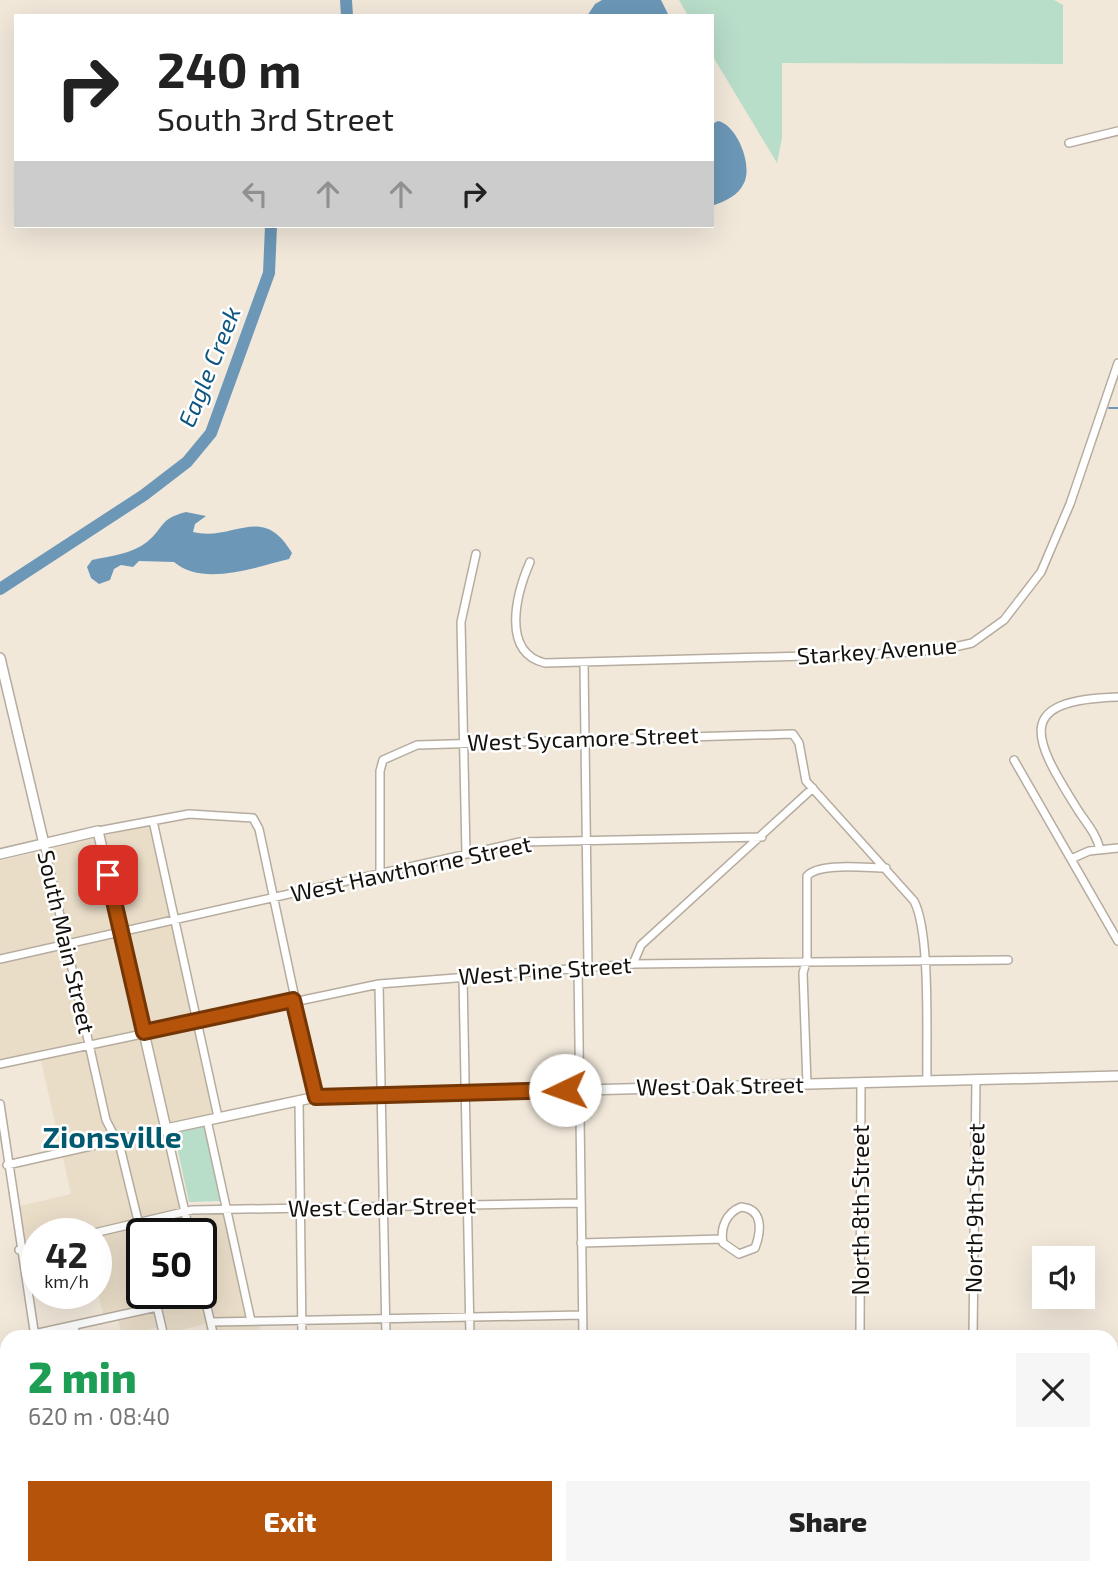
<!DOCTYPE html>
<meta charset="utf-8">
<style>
body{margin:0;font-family:"Exo 2",sans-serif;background:#f6f6f6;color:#222;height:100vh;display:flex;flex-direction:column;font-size:26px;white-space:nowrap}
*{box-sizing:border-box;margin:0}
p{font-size:23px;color:#767676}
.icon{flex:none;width:38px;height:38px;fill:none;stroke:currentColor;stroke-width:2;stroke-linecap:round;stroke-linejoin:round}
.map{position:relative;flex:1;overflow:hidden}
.panel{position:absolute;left:0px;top:1330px;width:1118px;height:245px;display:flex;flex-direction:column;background:#fff;border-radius:21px 21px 0 0;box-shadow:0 7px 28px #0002}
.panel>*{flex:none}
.guide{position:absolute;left:14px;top:14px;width:700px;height:214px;border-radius:0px;box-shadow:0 7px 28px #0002;background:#fff;color:#222;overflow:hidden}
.buttons{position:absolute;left:1032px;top:1246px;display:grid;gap:14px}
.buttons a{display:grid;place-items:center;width:63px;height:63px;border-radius:0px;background:#fff;box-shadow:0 7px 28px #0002;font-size:35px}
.speed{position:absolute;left:21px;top:1218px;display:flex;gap:14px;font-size:35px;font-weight:700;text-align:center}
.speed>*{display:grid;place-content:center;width:91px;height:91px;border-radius:50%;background:#fff;box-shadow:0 7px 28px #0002;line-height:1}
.speed small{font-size:18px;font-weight:400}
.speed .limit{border:4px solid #111;border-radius:10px;background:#fff;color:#111}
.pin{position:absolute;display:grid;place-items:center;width:60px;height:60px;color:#fff;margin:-30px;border-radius:14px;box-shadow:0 4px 10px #0006}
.me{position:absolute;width:77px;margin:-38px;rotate:267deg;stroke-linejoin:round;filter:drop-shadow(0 0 5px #0008)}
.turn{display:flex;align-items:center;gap:24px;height:147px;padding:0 28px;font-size:32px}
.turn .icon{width:91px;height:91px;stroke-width:2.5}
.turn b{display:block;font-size:49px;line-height:60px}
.lanes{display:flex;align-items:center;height:66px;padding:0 28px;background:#0003;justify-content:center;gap:35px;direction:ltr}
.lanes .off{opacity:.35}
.round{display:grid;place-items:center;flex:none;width:74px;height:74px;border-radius:0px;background:#f6f6f6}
.summary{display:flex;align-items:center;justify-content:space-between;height:119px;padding:0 28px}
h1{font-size:42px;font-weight:800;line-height:52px;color:#1e9e55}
.action{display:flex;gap:14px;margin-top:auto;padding:14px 28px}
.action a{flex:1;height:80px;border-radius:0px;background:#b45309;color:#fff;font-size:28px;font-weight:800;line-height:80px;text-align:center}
.action a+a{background:#f6f6f6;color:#222}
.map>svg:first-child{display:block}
.built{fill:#e9ddc8;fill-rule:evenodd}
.green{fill:#b8ddc9}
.water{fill:#6c97b7}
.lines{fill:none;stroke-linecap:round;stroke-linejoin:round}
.stream{stroke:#6c97b7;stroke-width:2}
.river{stroke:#6c97b7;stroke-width:12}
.minor-casing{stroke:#b5ac9f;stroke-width:10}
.major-casing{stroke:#b5ac9f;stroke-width:12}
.minor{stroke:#fff;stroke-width:7}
.major{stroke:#fff;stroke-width:9}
.route-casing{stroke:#753606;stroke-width:18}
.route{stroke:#b45309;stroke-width:12}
.labels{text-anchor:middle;stroke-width:5;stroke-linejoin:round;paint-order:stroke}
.street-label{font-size:23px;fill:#15120d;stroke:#fff}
.water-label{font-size:24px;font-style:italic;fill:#0e5681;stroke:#fff}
.district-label{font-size:30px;font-weight:bold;fill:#00596f;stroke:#fff}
</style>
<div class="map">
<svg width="1118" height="1575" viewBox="0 0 1118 1575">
<rect width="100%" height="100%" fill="#f1e8da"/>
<path class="built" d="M149 825 214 1113 162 1124 185 1216 223 1214 249 1325H259L260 1337H209L205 1324 168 1333 166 1326 122 1335 116 1312 103 1314 96 1285V1234H84L83 1229 37 1234V1238L23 1241 16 1207 71 1194 39 1052 0 1061V861ZM142 1234H201V1293H142Z"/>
<path class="green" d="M679 0H1054L1063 5V64L782 63V138L777 163 712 55V16H688Z
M204 1126 220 1201 189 1202 174 1133Z
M7 1474V1568H50L49 1575H0V1475Z
M775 1568H1017V1575H776Z"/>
<path class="water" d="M602 0H661L669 16H587L595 4Z
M718 121C737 125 753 165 744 183 738 196 725 201 712 206V124Z
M186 512 206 516 195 524 193 532C234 542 262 502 292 553L289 559C256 567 203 587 174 562L139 561 133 567 121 565 114 569 110 580 99 584 91 578 87 567 92 560C110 556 132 554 147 542 165 527 159 519 186 512Z"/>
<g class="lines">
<path class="stream" d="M1109 408H1118"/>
<path class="river" d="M346 0 347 16
M0 589 144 495 187 462 211 433 269 273 271 226"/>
<g class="minor-casing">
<path id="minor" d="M1069 143 1118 131
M530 562C517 592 500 652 545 663L878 654 941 650 972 643 1004 620 1041 572 1070 504 1118 363
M584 663 588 967
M1014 760 1118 941
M153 821 218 1117
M98 831 189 814 253 818 259 829 316 1097
M44 844 106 1120 120 1147 142 1237
M1100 849C1095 831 1085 822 1076 807 1032 737 1014 700 1118 697
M466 854 461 622 476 554
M1071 859 1089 851 1118 848
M380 872V771L383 760 417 745 793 734 799 743 806 781 914 901C931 933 926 1039 927 1081
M0 959 520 842 762 837
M633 964 641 945 813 788
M578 967 583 1337
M463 977 470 1337
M379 984 386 1337
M0 1064 379 984 633 964 1008 960
M807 1084 803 973 807 959V876C819 862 867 868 886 868
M299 1100 302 1337
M0 1104 35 1337
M207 1120 251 1321
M7 1165 166 1129 190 1234
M741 1207C764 1209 761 1232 755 1248L739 1254 723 1243C720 1228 726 1213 741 1207Z
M90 1234 192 1210 580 1203
M581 1243 722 1239
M19 1250 37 1246
M201 1282 214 1337
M154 1293 164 1337
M211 1322 582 1315
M74 1325 76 1337
M34 1334 157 1307
M860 1337 861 1082
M973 1337 976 1079
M1111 1355 1118 1356
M1111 1517H1118
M126 1568 128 1575
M216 1568 218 1575
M264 1568 265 1575
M304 1568V1575
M389 1568V1575
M475 1568 476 1575
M588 1568V1575
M52 1575 53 1568"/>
</g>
<g class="major-casing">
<path id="major" d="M0 658 44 844
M0 854 98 831 166 1129 316 1097 1118 1076"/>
</g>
<use href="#minor" class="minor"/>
<use href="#major" class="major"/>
</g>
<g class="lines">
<g class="route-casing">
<path id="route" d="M108 875 144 1032 293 1000 316 1097 565 1090"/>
</g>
<use href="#route" class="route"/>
</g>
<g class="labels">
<g class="street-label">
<text transform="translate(877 651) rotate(-4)" y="8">Starkey Avenue</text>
<text transform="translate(583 739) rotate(-2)" y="8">West Sycamore Street</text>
<text transform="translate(411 869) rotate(-12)" y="8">West Hawthorne Street</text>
<text transform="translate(66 942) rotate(77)" y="8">South Main Street</text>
<text transform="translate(545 971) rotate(-4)" y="8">West Pine Street</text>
<text transform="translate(720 1086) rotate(-1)" y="8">West Oak Street</text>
<text transform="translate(382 1207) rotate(-1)" y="8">West Cedar Street</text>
<text transform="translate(975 1208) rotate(-89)" y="8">North 9th Street</text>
<text transform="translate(861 1210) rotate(-90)" y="8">North 8th Street</text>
</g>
<g class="water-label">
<text transform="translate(210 367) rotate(-68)" y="8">Eagle Creek</text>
</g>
<g class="district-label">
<text x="112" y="1148">Zionsville</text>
</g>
</g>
</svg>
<div class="buttons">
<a><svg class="icon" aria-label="sound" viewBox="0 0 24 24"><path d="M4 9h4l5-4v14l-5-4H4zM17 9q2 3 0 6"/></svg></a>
</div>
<div class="speed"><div>42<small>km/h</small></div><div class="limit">50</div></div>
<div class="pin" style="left:108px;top:875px;background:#d93025"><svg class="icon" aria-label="arrive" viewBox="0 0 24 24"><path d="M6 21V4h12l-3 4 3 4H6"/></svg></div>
<svg class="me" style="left:565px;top:1090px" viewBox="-20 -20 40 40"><circle r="19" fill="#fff"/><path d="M0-13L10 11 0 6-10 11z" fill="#b45309"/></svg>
<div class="guide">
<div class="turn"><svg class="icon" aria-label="right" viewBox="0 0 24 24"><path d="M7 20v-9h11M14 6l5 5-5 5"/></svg><div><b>240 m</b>South 3rd Street</div></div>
<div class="lanes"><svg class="icon off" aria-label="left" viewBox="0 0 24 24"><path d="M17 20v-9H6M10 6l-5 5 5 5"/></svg><svg class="icon off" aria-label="ahead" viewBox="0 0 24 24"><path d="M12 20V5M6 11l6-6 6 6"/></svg><svg class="icon off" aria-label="ahead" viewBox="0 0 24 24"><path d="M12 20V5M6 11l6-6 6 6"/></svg><svg class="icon" aria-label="right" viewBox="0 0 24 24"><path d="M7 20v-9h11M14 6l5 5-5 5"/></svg></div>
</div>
<section class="panel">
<div class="summary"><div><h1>2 min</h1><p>620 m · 08:40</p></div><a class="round"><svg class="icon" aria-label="close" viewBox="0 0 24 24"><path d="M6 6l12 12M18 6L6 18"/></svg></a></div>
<div class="action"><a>Exit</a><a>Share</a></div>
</section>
</div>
